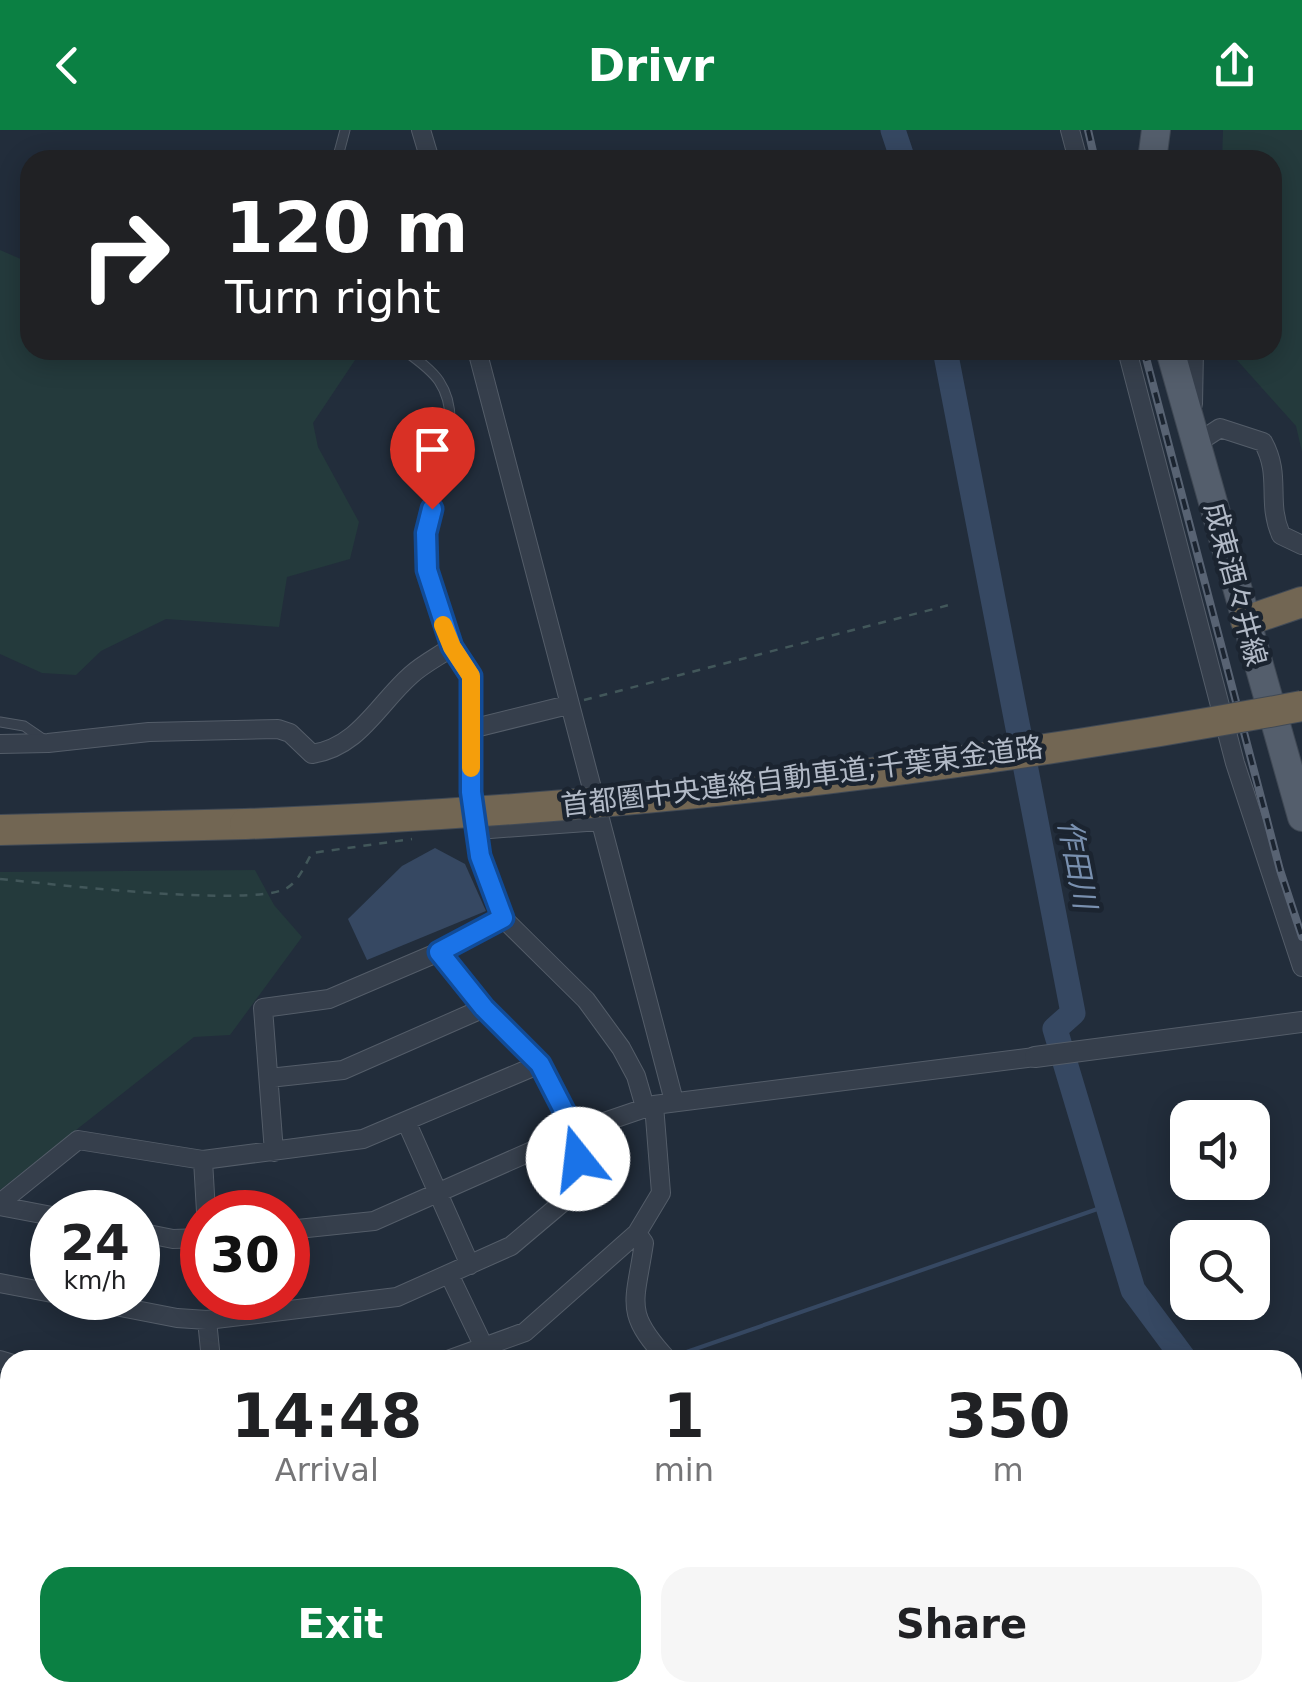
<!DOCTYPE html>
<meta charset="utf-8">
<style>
body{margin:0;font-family:"DejaVu Sans","Noto Sans JP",sans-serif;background:#f6f6f6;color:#202124;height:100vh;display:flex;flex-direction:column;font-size:38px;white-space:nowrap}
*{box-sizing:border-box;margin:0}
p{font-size:32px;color:#757577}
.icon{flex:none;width:55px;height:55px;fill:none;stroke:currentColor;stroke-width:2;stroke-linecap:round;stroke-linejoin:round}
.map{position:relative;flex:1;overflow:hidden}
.drawer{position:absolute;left:0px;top:1220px;width:1302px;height:352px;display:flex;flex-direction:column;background:#fff;border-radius:30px 30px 0 0;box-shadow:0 5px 25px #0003}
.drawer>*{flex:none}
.hud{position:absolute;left:20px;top:20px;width:1262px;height:210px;border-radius:30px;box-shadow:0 5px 25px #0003;background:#202124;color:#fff;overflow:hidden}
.controls{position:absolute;left:1170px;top:970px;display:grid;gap:20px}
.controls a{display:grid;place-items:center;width:100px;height:100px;border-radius:20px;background:#fff;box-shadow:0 5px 25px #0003;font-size:50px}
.speed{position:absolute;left:30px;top:1060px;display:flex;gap:20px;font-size:50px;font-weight:700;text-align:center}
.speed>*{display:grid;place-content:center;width:130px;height:130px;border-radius:50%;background:#fff;box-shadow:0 5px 25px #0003;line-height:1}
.speed small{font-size:25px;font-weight:400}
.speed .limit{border:15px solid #d22;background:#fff;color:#111}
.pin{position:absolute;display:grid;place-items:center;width:85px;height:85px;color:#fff;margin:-102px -42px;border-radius:50% 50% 50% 0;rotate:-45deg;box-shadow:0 0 10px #0007}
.pin .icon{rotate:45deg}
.me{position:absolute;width:110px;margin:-55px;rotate:344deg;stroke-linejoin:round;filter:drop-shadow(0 0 8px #0008)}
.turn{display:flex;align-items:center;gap:35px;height:210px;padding:0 40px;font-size:45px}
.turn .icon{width:130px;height:130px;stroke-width:2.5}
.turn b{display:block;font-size:70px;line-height:85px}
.eta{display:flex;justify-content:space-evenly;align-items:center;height:170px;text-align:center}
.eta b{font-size:60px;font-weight:800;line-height:70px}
.button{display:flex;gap:20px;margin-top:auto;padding:20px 40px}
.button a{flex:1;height:115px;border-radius:30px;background:#0b8043;color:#fff;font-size:40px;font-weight:800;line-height:115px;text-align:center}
.button a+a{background:#f6f6f6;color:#202124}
header{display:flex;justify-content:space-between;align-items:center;height:130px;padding:0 40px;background:#0b8043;color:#fff;font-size:45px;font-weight:800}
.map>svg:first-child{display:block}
.green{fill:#243a3c}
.water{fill:#364862}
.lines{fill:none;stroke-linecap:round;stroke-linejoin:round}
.stream{stroke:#364862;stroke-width:4}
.river{stroke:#364862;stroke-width:25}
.service-casing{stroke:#545d69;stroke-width:11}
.minor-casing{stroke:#545d69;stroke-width:20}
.tertiary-casing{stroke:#545d69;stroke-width:22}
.primary-casing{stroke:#3f4854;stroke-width:30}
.motorway-casing{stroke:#414a56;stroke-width:32}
.path{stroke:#42575a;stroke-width:2.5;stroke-dasharray:8 8;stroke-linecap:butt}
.service{stroke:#363f4c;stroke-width:9}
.minor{stroke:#363f4c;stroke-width:18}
.tertiary{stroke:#363f4c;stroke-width:20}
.primary{stroke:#545e6c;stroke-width:28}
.motorway{stroke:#726653;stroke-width:30}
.rail-casing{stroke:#586373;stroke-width:8}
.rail{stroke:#1b2430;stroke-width:4;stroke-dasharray:11;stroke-linecap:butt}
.motorway-bridge-casing{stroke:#414a56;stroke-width:32;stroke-linecap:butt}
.motorway-bridge{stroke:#726653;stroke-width:30}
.route-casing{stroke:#114b97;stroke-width:25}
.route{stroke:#1a73e8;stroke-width:18}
.slow{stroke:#f59e0b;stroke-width:18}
.labels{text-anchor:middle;stroke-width:9;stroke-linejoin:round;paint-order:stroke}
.street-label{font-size:28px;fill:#b2bac7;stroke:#1b2430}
.water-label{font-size:30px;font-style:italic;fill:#7990af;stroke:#1b2430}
</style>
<header><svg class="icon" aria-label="back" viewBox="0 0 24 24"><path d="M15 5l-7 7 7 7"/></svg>Drivr<svg class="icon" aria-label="share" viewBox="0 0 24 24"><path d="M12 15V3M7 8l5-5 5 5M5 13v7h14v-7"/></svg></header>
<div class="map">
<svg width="1302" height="1572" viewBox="0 0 1302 1572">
<rect width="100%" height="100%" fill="#222d3b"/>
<path class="green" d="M1223 0H1302V322L1296 296 1228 220H1272V30H1222Z
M0 120 30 133V220H356L357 227 313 293 318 317 359 392 350 429 287 447 279 497 166 489 101 521 76 545 42 543 0 524Z
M255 740 274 775 302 807 230 905 194 907 0 1060V742Z
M823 1562H1101L1110 1572H807Z
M212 1563 419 1562 423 1572H203Z"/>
<path class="water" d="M435 718 465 734 486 781 367 830 348 789 402 736Z"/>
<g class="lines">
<path class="stream" d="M675 1226 1106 1076
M0 1355 10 1359
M0 1548 10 1545"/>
<path class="river" d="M893 0 903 30
M945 220 1073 883 1055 899 1133 1160 1185 1230
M1292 1370 1302 1388"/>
<g class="service-casing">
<path id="service" d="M337 30 345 0
M404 220C416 229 431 239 439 251 469 296 430 357 426 403 422 443 438 481 452 517
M0 592 24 596 46 611
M745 1572 759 1562"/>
</g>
<g class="minor-casing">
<path id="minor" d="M421 0 430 30
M1070 0 1078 30
M477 220 674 971
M1127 220 1235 633 1302 837
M1193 274 1194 220
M1197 313 1220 298 1263 312C1282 346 1266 371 1281 405L1302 415
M471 599 568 575
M0 614 48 613 149 602 278 599 290 603 312 624C359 617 378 574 411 545 423 534 439 526 452 517L471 546V662L480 726 490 756 503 788 586 870 621 918 636 946 645 977
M477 700 600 691
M269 948 343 940 484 878
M406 991 470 1135
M274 1022 263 878 329 869 439 822 503 788
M203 1030 206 1082
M0 1073 78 1010 203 1030 363 1009 540 934
M0 1076 52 1086
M288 1100 374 1091 575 1002 654 975 1035 927
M138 1102 173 1109 202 1108
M637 1103 644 1113C635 1174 623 1182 668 1230
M449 1144 485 1219
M0 1153 52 1163
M74 1168 177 1188 207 1190 397 1167 511 1116 582 1056 575 1002 540 934 484 878 439 822
M207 1190 211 1230
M0 1230 10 1233
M448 1230 525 1202 637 1103 661 1063 654 975
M0 1447 10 1435
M475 1562 484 1572
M1127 1562 1140 1572
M648 1572 661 1562"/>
</g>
<g class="tertiary-casing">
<path id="tertiary" d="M1035 927 1302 892"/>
</g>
<g class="primary-casing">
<path id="primary" d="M1152 30 1156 0
M1170 220 1302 687"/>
</g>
<g class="motorway-casing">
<path id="motorway" d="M1246 491 1302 472
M0 700 245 694"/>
</g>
<path class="path" d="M584 570 953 474
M0 749C52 754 247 777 285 759 298 753 305 735 312 723L412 709"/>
<use href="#service" class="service"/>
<use href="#minor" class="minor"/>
<use href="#tertiary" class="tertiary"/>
<use href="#primary" class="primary"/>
<use href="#motorway" class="motorway"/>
<g class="rail-casing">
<path id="rail" d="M1088 0 1095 30
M1144 220 1280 740 1302 807"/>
</g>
<use href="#rail" class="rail"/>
<g class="motorway-bridge-casing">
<path id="motorway-bridge" d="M245 694C600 681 953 641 1302 576"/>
</g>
<use href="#motorway-bridge" class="motorway-bridge"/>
</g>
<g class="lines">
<g class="route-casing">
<path id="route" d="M432 379 426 403 427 440 452 517 471 546V662L480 726 503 788 439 822 484 878 540 934 575 1002 578 1029"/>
</g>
<use href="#route" class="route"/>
<path class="slow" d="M443 495 452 517 471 546V638"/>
</g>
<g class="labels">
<g class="street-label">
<text transform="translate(1236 454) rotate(75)" y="10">成東酒々井線</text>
<text transform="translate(802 646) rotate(-7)" y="10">首都圏中央連絡自動車道;千葉東金道路</text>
</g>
<g class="water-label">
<text transform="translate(1077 734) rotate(79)" y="10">作田川</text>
</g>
</g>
</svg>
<div class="controls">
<a><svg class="icon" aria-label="sound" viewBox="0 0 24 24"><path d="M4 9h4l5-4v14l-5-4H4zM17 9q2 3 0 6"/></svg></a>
<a><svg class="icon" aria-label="search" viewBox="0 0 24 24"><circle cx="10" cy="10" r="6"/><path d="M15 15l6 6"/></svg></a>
</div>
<div class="speed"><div>24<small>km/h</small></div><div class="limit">30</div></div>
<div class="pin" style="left:432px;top:379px;background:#d93025"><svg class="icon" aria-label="arrive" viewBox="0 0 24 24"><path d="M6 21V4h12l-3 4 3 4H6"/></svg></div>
<svg class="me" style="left:578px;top:1029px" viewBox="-20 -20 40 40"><circle r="19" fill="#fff"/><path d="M0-13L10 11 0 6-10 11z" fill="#1a73e8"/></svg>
<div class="hud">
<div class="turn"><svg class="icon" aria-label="right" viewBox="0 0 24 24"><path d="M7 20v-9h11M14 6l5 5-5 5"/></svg><div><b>120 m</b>Turn right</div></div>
</div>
<section class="drawer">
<div class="eta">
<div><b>14:48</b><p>Arrival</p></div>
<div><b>1</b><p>min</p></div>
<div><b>350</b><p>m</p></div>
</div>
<div class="button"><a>Exit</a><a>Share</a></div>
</section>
</div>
